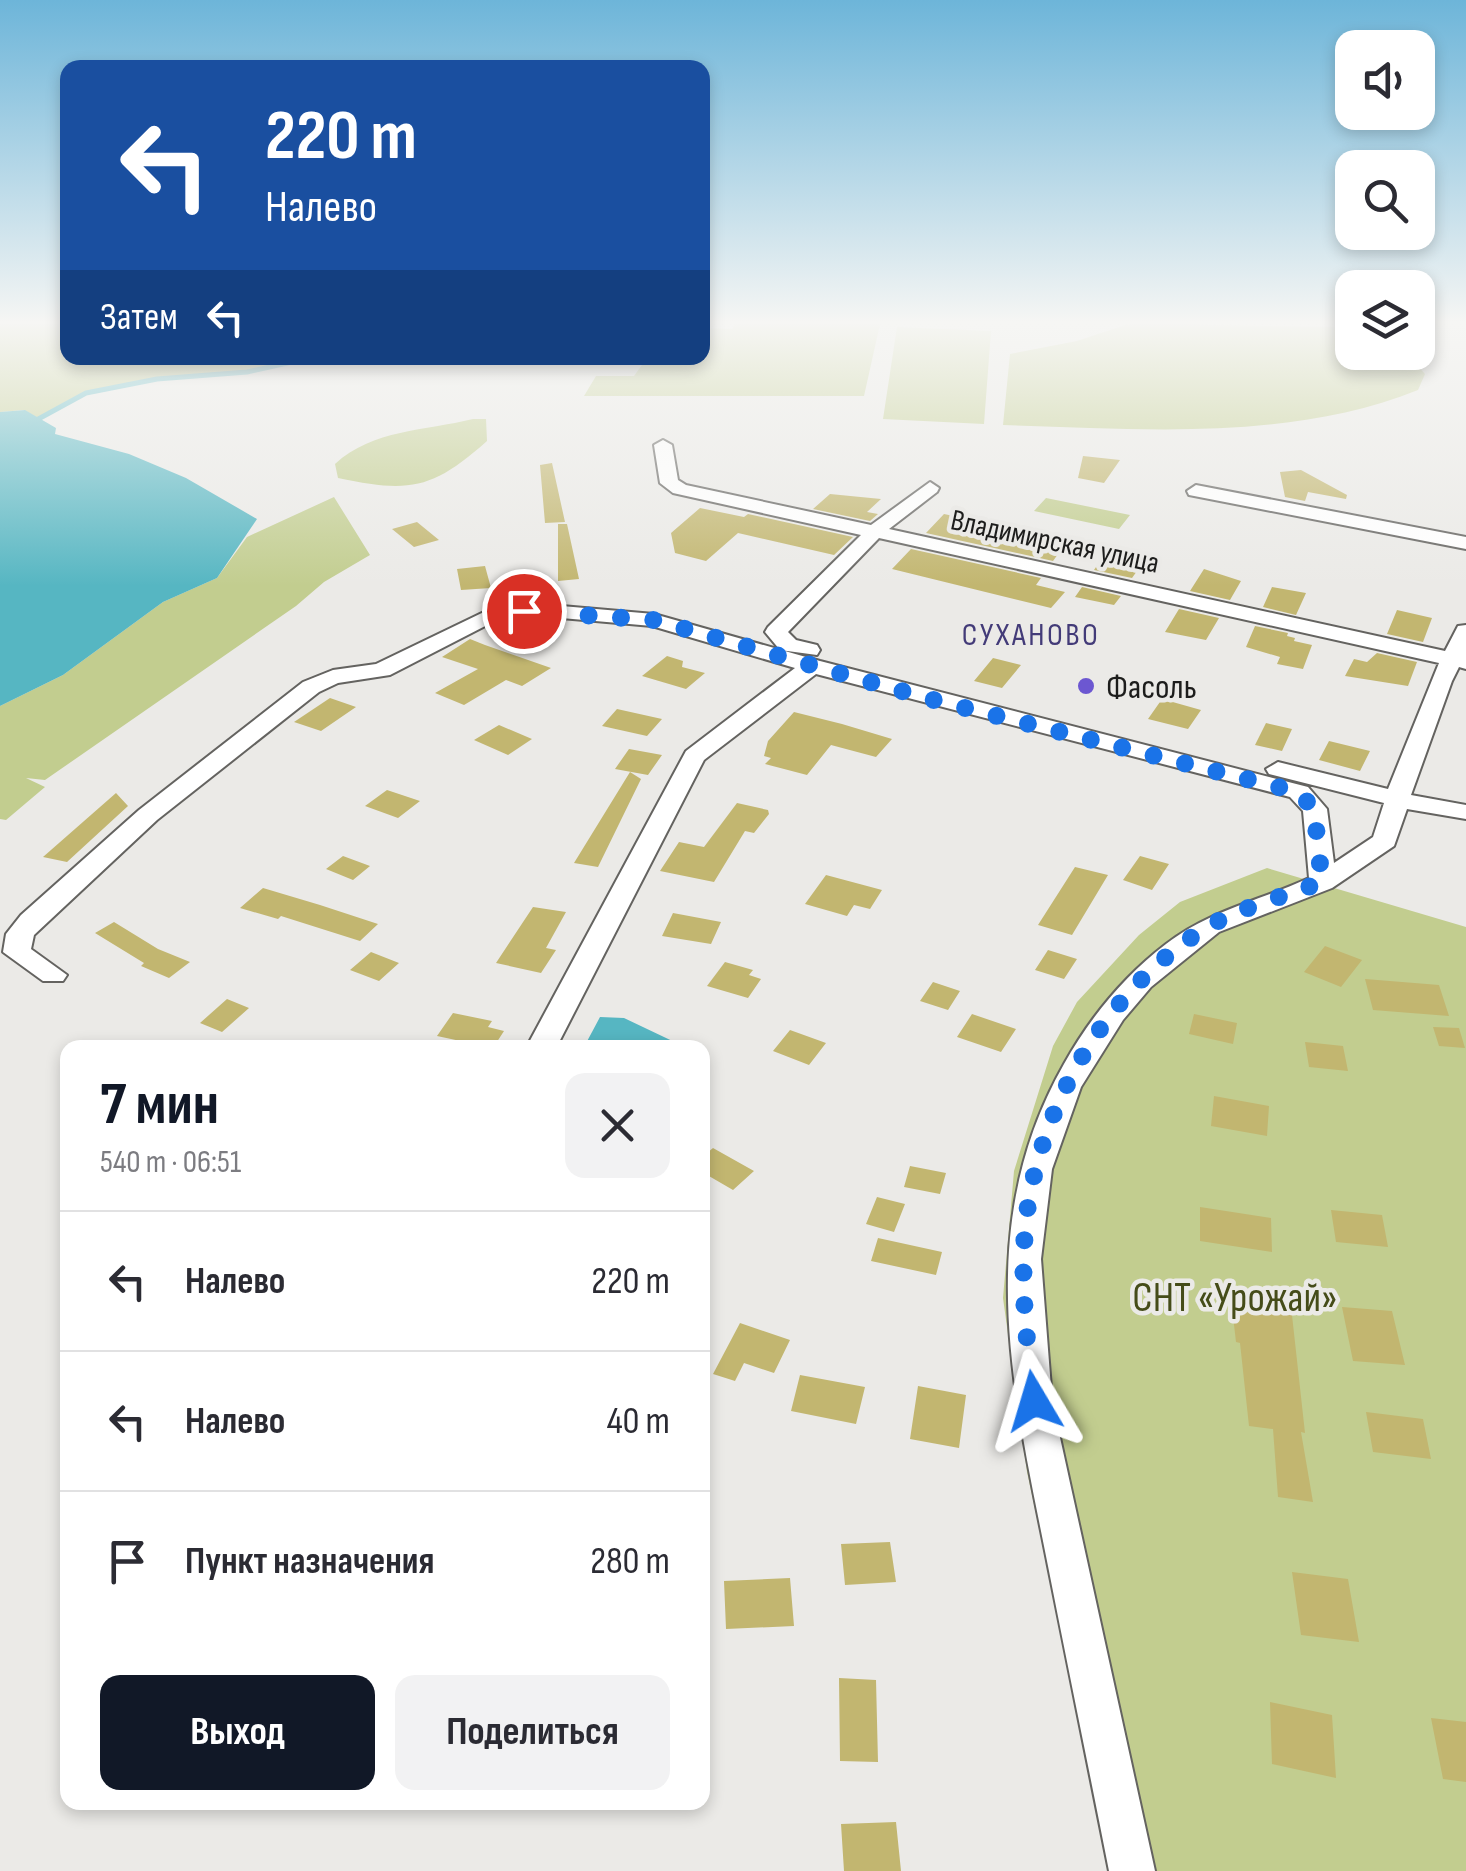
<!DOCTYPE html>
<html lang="ru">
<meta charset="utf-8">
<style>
body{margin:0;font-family:"Sofia Sans Condensed",sans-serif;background:#f2f2f3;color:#2b2b33;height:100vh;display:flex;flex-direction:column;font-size:38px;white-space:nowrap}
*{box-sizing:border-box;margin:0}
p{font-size:32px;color:#7c7c81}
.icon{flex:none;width:55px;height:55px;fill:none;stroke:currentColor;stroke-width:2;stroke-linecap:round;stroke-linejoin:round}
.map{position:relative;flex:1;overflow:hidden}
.side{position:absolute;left:60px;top:1040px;width:650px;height:770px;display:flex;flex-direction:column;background:#fff;border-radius:20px;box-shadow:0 5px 15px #0003}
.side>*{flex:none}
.top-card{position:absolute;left:60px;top:60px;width:650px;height:305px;border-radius:20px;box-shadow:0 5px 15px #0003;background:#1a4fa0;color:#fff;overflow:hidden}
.tools{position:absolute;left:1335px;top:30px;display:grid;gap:20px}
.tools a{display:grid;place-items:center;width:100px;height:100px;border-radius:20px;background:#fff;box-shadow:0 5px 15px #0003;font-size:50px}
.pin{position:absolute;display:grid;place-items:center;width:85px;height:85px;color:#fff;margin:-42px;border:5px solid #fff;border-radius:50%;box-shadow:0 2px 10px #0007}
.me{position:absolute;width:110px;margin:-55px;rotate:353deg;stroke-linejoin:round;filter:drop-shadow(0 0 8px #0008)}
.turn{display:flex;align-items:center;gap:35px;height:210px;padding:0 40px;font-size:45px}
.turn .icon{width:130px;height:130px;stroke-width:2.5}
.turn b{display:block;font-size:70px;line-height:85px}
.then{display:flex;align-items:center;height:95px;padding:0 40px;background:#0003;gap:20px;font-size:38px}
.round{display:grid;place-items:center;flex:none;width:105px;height:105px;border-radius:20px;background:#f2f2f3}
.headline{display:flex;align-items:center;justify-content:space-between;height:170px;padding:0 40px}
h1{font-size:60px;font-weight:700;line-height:75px;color:#111827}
.button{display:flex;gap:20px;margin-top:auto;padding:20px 40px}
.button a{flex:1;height:115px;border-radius:20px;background:#111827;color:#fff;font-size:40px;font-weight:700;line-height:115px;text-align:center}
.button a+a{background:#f2f2f3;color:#2b2b33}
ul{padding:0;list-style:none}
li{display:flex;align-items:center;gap:30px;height:140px;padding:0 40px;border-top:2px solid #e1e1e2}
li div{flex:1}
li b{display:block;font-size:38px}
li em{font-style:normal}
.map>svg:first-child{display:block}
.green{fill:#c2cd8f}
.water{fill:#56b6c2}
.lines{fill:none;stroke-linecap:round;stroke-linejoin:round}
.stream{stroke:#56b6c2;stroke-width:5}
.building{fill:#c2b670}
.minor-casing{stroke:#646360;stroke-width:4}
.minor{fill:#fff;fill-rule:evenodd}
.route{stroke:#1a73e8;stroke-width:18;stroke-dasharray:0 32.4}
.poi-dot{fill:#6c57d1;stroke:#ebeae7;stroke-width:4}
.labels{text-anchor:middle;stroke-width:9;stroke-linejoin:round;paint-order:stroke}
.far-street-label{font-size:30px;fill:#1d1d1c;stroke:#ebeae7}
.far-quarter-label{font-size:32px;letter-spacing:2.5px;fill:#433b78;stroke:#ebeae7}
.poi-label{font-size:35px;fill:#1d1d1c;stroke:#ebeae7;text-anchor:start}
.near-park-label{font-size:42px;fill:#454c19;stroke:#ebeae7}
</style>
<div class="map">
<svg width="1466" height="1871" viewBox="0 0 1466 1871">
<rect width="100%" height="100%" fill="#ebeae7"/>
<path class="green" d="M0 324H67L68 358H310L247 372 157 379 87 393 38 418 24 410 0 412Z
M735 324H880L864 396H584L596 376H634L647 358H702L703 333 706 328 732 329Z
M1148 324 1337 327 1352 329V352L1406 353 1425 374 1418 390C1288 442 1141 429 1003 425L1010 354 1077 341 1125 325Z
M897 327 991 331 984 424 883 419Z
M473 419H486L487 441C432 490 409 493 338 478L335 464C373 429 425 431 473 419Z
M334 497 370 555 324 582 296 606 45 780 26 778 45 787 6 820 0 819V706L63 675 163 602 217 578 247 537Z
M1046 498 1130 515 1119 529 1034 511Z
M1267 868 1466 927V1871H1113L1027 1472 1003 1298 1014 1171 1053 1046 1077 1002 1139 935 1180 902Z"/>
<path class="water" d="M25 410 56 428 55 434 129 454 186 478 257 519 217 578 163 602 63 675 0 706V412Z
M600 1017 624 1018 685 1047H584Z"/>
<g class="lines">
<path class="stream" d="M31 423 86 393 157 379 247 372 310 358"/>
</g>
<path class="building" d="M1083 456 1120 460 1104 483 1078 478Z
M552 463 565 522 545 523 540 465Z
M1301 470 1347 495 1346 499 1308 492 1305 501 1285 497 1280 472Z
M830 494 881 499 867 512 878 514 870 521 813 509Z
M700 508 744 517 748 514 853 537 834 555 738 533 706 561 675 553 671 533Z
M944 514 997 525 993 529 1066 543 1053 561 926 533Z
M417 522 439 540 414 547 392 529Z
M558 524H567L579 579 558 581Z
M911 549 1041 578 1036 585 1065 592 1051 608 892 569Z
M1106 552 1140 559 1137 563 1142 564 1132 578 1094 570Z
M485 566 491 588 461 590 457 569Z
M1204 569 1241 581 1230 600 1190 591Z
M1082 587 1121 596 1114 605 1075 597Z
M1272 587 1306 593 1296 615 1263 607Z
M1179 609 1219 618 1206 640 1165 632Z
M1397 610 1432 618 1423 642 1387 634Z
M1255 626 1288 633 1287 636 1295 638 1294 641 1312 645 1303 669 1277 664 1280 657 1246 647Z
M470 639 485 645 551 668 522 686 506 680 464 705 435 693 478 669 442 657Z
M1377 653 1417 662 1408 686 1345 676 1354 659 1367 662Z
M667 656 683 661 682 667 705 673 686 689 642 676Z
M993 658 1021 665 1002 688 974 681Z
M330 698 356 707 321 731 294 722Z
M1162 699 1201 710 1188 729 1148 719Z
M617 709 662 719 647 736 602 726Z
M794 712 842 724 892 739 876 757 831 745 807 775 765 764 771 758 764 756 768 741Z
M1266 723 1292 729 1282 751 1255 745Z
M499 725 532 739 508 755 474 740Z
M1329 741 1370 751 1360 771 1319 760Z
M629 749 662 755 648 775 615 769Z
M630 772 641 779 598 867 574 863Z
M387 790 420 801 398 818 365 806Z
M116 793 128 806 67 862 43 857Z
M737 803 768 810 769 814 754 833 745 831 714 882 660 871 679 842 704 847Z
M343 856 370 866 353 880 326 869Z
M1140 856 1169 864 1152 890 1123 880Z
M1075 867 1108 875 1072 935 1038 925Z
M826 875 882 890 870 909 854 905 847 916 805 904Z
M263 888 320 905 378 924 360 941 281 916 278 919 240 908Z
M533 907 566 912 546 948 556 950 541 973 496 963Z
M673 913 721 922 711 944 662 936Z
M114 922 158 949 190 962 169 978 141 966 144 963 95 933Z
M1325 946 1362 960 1341 987 1304 972Z
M1048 950 1077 959 1064 979 1035 970Z
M371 952 399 963 379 981 350 970Z
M725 962 753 970 749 975 761 979 748 998 707 986Z
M1365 979 1439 985 1449 1016 1373 1010Z
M933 982 960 991 948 1010 920 1001Z
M227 999 249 1008 222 1032 200 1023Z
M453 1013 492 1021 488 1027 504 1031 493 1048H462L465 1042 437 1036Z
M972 1014 1016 1029 1001 1052 957 1037Z
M1194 1014 1237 1023 1233 1044 1189 1034Z
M1433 1027 1459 1028 1465 1048 1439 1046Z
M790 1030 826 1043 809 1065 773 1051Z
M1305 1042 1343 1046 1348 1071 1309 1067Z
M1214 1096 1269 1106 1267 1136 1211 1126Z
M713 1148 754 1171 733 1190 702 1172V1157Z
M910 1166 946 1173 940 1194 904 1187Z
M877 1197 905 1204 894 1232 866 1224Z
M1200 1207 1271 1218 1272 1252 1200 1241Z
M1331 1210 1382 1215 1388 1247 1336 1242Z
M878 1238 942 1252 936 1275 871 1261Z
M1230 1290 1290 1297 1305 1433 1301 1432 1313 1502 1278 1497 1273 1429 1249 1426 1240 1343 1236 1342Z
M1342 1307 1392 1311 1405 1365 1353 1361Z
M740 1323 790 1340 774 1373 744 1363 735 1381 713 1374Z
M800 1375 865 1387 856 1424 791 1411Z
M918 1386 966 1395 959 1448 910 1439Z
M1366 1412 1423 1419 1431 1459 1373 1452Z
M890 1542 896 1582 845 1585 841 1544Z
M1292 1572 1348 1579 1359 1642 1301 1635Z
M790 1578 794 1626 726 1629 724 1581Z
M839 1678 876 1680 878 1762 840 1761Z
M1270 1702 1332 1715 1336 1778 1272 1764Z
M1431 1718 1466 1722V1782L1443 1779Z
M896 1822 901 1871H844L841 1824Z"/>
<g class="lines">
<g class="minor-casing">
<path id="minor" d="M663 440 672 445 678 480 686 485 871 525 930 482 939 488 937 492 889 529 1445 651 1458 626 1466 625V669L1459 667 1452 681 1411 795 1466 805V819L1407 809 1394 846 1332 888 1219 932 1151 987 1123 1020 1081 1087 1052 1169 1041 1259 1052 1401 1155 1871H1109C1089 1769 1068 1668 1048 1566 1014 1394 971 1228 1064 1064 1089 1019 1124 976 1166 944 1210 910 1259 901 1309 878L1303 811 1290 797 816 674 704 760 556 1048H526L686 751 795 668 652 626 550 617 491 623 390 675 338 683 319 692 157 820 34 935 31 949 67 975 63 981H43L3 952 6 934 21 915 139 810 303 682 333 670 376 664 486 611 550 605 654 614 820 661 1308 787 1327 809 1334 863 1373 837 1384 803 1269 774 1266 769 1278 762 1388 789 1439 663 879 538 788 632 796 640 817 645 820 650 817 655 780 650 765 632 768 627 861 535 673 493 660 483 654 445Z
M1196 485 1466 537V549L1189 495 1187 491Z"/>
</g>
<use href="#minor" class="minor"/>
</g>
<linearGradient id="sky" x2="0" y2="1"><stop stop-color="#6db5d9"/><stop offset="0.55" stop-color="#f6f6f4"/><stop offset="1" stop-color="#f6f6f4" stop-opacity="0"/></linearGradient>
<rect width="1466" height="586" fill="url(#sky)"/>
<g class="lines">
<path class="route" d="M524 611 654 620 926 698 1298 792 1314 809 1322 882C1288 895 1240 908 1209 926 1110 986 1044 1097 1027 1212 1019 1275 1026 1338 1034 1401"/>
</g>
<circle class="poi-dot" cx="1086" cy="686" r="10"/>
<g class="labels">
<g class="far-street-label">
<text transform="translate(1055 541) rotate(12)" y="10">Владимирская улица</text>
</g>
<g class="far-quarter-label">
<text x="1031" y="645">СУХАНОВО</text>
</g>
<g class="poi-label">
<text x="1106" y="698">Фасоль</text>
</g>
<g class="near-park-label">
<text x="1235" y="1311">СНТ «Урожай»</text>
</g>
</g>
</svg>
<div class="tools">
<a><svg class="icon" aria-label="sound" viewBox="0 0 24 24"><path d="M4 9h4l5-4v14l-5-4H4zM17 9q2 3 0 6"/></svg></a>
<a><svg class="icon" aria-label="search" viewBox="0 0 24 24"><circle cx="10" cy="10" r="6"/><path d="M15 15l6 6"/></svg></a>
<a><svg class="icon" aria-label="layers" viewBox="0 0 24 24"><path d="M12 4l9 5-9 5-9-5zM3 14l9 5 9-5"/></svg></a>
</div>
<div class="pin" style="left:524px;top:611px;background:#d93025"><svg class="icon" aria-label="arrive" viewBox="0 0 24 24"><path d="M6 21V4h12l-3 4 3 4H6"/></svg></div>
<svg class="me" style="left:1034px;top:1401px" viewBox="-20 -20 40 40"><path d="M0-17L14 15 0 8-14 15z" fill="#1a73e8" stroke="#fff" stroke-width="4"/></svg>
<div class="top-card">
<div class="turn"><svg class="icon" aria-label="left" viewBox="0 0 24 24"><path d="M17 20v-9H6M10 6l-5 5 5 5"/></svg><div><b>220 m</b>Налево</div></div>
<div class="then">Затем<svg class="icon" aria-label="left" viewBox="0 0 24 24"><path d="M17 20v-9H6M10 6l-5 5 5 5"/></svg></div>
</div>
<section class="side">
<div class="headline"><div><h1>7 мин</h1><p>540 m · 06:51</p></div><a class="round"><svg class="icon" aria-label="close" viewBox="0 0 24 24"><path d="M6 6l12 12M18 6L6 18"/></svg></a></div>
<ul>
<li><svg class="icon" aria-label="left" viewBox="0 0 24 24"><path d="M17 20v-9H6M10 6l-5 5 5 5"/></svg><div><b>Налево</b></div><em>220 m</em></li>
<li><svg class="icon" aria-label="left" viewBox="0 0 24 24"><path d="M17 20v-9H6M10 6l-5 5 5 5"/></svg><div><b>Налево</b></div><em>40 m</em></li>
<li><svg class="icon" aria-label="arrive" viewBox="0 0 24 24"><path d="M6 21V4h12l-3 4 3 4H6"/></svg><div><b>Пункт назначения</b></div><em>280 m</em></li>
</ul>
<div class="button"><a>Выход</a><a>Поделиться</a></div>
</section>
</div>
